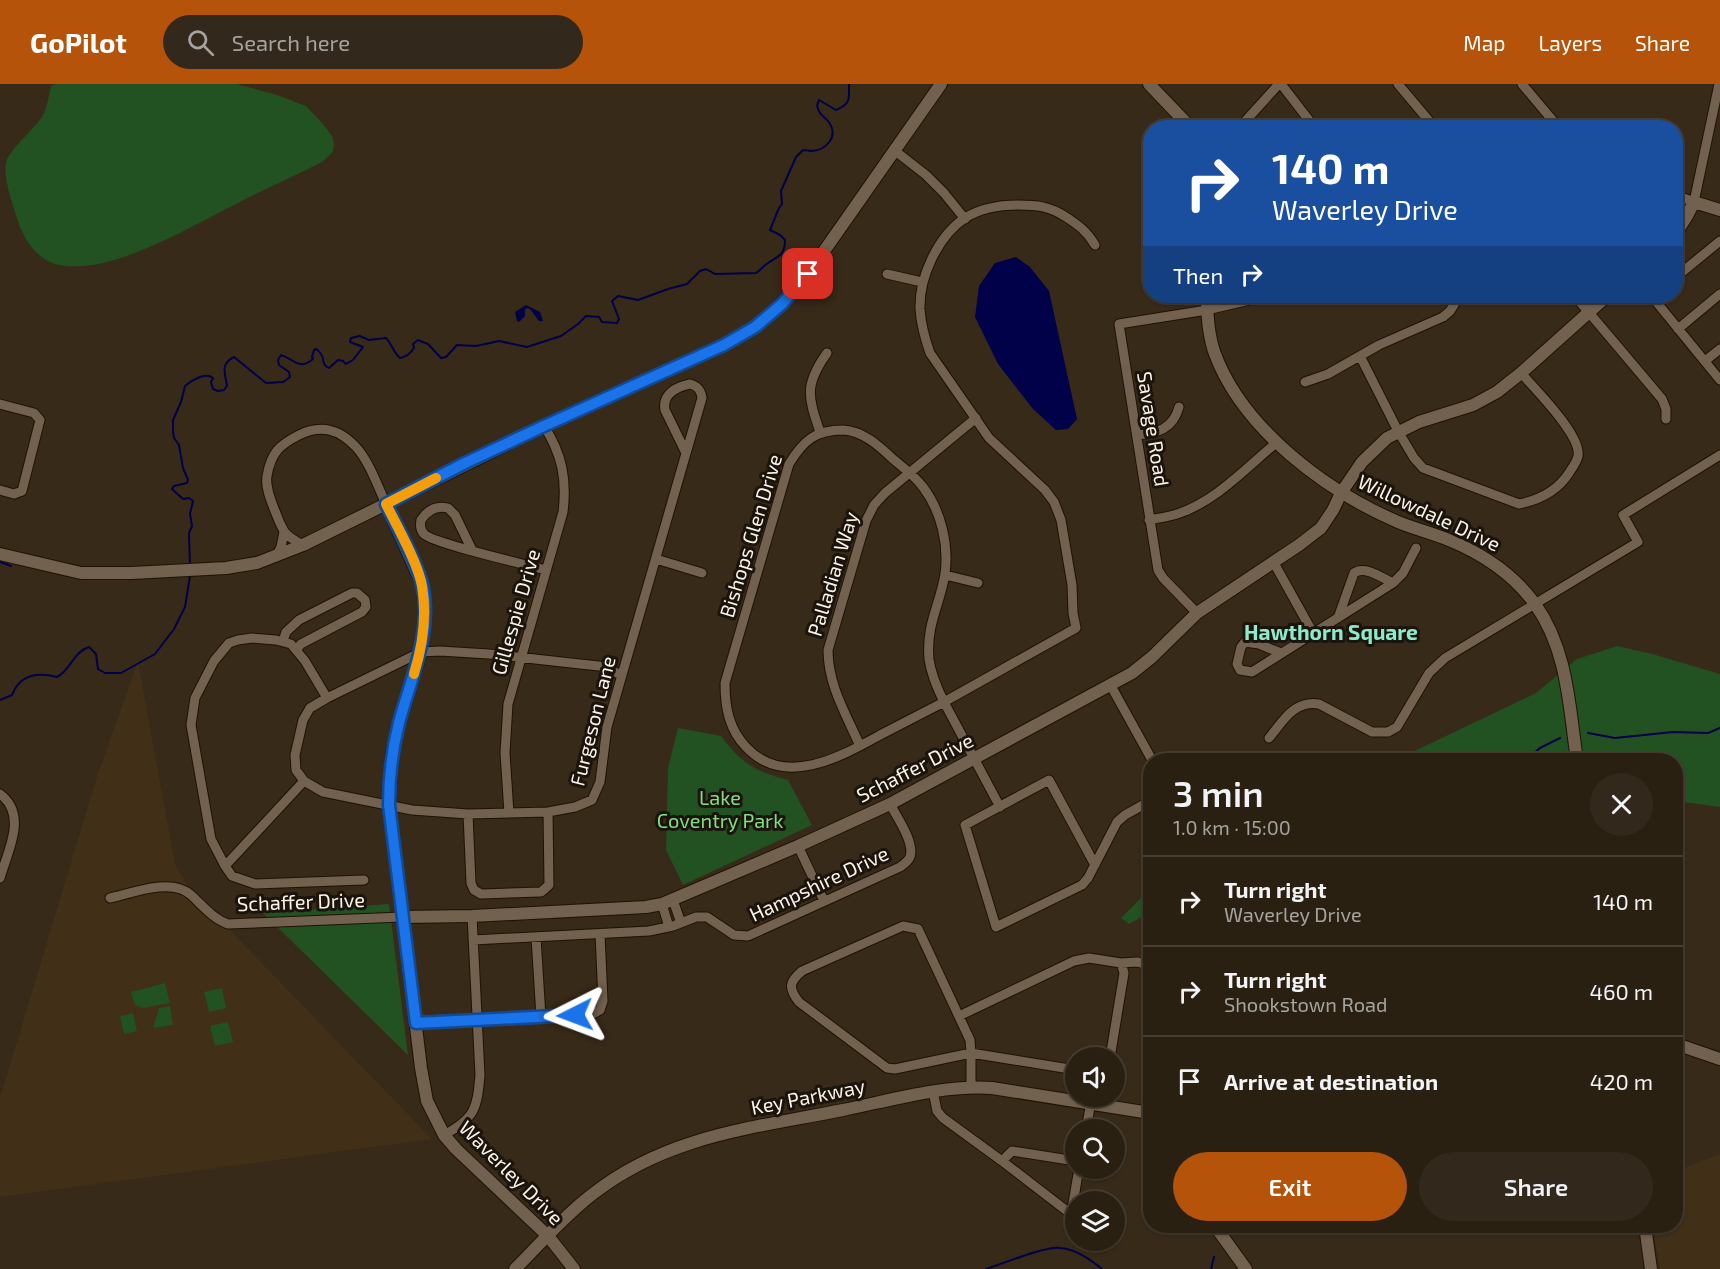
<!DOCTYPE html>
<meta charset="utf-8">
<style>
body{margin:0;font-family:"Exo 2",sans-serif;background:#32281b;color:#f1f3f6;height:100vh;display:flex;flex-direction:column;font-size:22px;white-space:nowrap}
*{box-sizing:border-box;margin:0}
p{font-size:20px;color:#a5a39f}
.icon{flex:none;width:33px;height:33px;fill:none;stroke:currentColor;stroke-width:2;stroke-linecap:round;stroke-linejoin:round}
.map{position:relative;flex:1;overflow:hidden}
.sheet{position:absolute;left:1143px;top:669px;width:540px;height:480px;display:flex;flex-direction:column;background:#2a2012;border-radius:24px;box-shadow:0 2px 4px #0004,0 0 0 2px #463e32}
.sheet>*{flex:none}
.top-card{position:absolute;left:1143px;top:36px;width:540px;height:183px;border-radius:24px;box-shadow:0 2px 4px #0004,0 0 0 2px #463e32;background:#1a4fa0;color:#fff;overflow:hidden}
.fabs{position:absolute;left:1065px;top:963px;display:grid;gap:12px}
.fabs a{display:grid;place-items:center;width:60px;height:60px;border-radius:50%;background:#2a2012;box-shadow:0 2px 4px #0004,0 0 0 2px #463e32;font-size:30px}
.pin{position:absolute;display:grid;place-items:center;width:51px;height:51px;color:#fff;margin:-26px;border-radius:12px;box-shadow:0 3px 9px #0006}
.me{position:absolute;width:66px;margin:-33px;rotate:267deg;stroke-linejoin:round;filter:drop-shadow(0 0 4px #0008)}
.turn{display:flex;align-items:center;gap:21px;height:126px;padding:0 30px;font-size:27px}
.turn .icon{width:78px;height:78px;stroke-width:2.5}
.turn b{display:block;font-size:42px;line-height:51px}
.then{display:flex;align-items:center;height:57px;padding:0 30px;background:#0003;gap:12px;font-size:22px}
.round{display:grid;place-items:center;flex:none;width:63px;height:63px;border-radius:32px;background:#32281b}
.summary{display:flex;align-items:center;justify-content:space-between;height:102px;padding:0 30px}
h1{font-size:36px;font-weight:600;line-height:45px}
.primary-button{display:flex;gap:12px;margin-top:auto;padding:12px 30px}
.primary-button a{flex:1;height:69px;border-radius:36px;background:#b45309;color:#fff;font-size:24px;font-weight:600;line-height:69px;text-align:center}
.primary-button a+a{background:#32281b;color:#f1f3f6}
ul{padding:0;list-style:none}
li{display:flex;align-items:center;gap:18px;height:90px;padding:0 30px;border-top:2px solid #463e32}
li div{flex:1}
li b{display:block;font-size:22px}
li em{font-style:normal}
header{display:flex;align-items:center;gap:36px;box-sizing:border-box;height:84px;padding:0 30px;background:#b45309;color:#fff}
header strong{font-size:28px}
nav{display:flex;gap:33px;margin-inline-start:auto;font-size:21px}
.search{width:420px;height:54px;background:#32281b;display:flex;align-items:center;gap:15px;box-sizing:border-box;padding:0 21px;border-radius:33px;color:#a5a39f;font-size:22px}
.map>svg:first-child{display:block}
.built{fill:#412f17}
.green{fill:#225122}
.water{fill:#000148}
.lines{fill:none;stroke-linecap:round;stroke-linejoin:round}
.stream{stroke:#000148;stroke-width:2}
.street-casing{stroke:#1f1203;stroke-width:11}
.secondary-casing{stroke:#1f1203;stroke-width:14}
.street{stroke:#71614e;stroke-width:9}
.secondary{stroke:#71614e;stroke-width:12}
.route-casing{stroke:#114b97;stroke-width:15}
.route{stroke:#1a73e8;stroke-width:10}
.slow{stroke:#f59e0b;stroke-width:10}
.labels{text-anchor:middle;stroke-width:6;stroke-linejoin:round;paint-order:stroke}
.street-label{font-size:20px;fill:#fcf3e8;stroke:#1a140c}
.park-label{font-size:20px;fill:#83de81;stroke:#1a140c}
.neighbourhood-label{font-size:21px;font-weight:bold;fill:#8deacc;stroke:#1a140c}
</style>
<header>
<strong>GoPilot</strong>
<div class="search"><svg class="icon" aria-label="search" viewBox="0 0 24 24"><circle cx="10" cy="10" r="6"/><path d="M15 15l6 6"/></svg>Search here</div>
<nav><a>Map</a><a>Layers</a><a>Share</a></nav>
</header>
<div class="map">
<svg width="1720" height="1185" viewBox="0 0 1720 1185">
<rect width="100%" height="100%" fill="#382a18"/>
<path class="built" d="M138 578 175 780 190 805 432 1055 0 1113V1014L98 689Z
M1720 1070V1185H1660L1653 1142H1676V1087Z"/>
<path class="green" d="M56 0H237L277 11 306 22 323 40 332 52 334 59 333 68 322 78 304 87C282 98 260 107 238 119 191 142 108 194 55 180 37 175 23 154 18 137 13 122 3 94 6 79 8 67 34 45 42 33 47 24 49 12 51 2Z
M1617 562 1652 570 1720 590V723L1676 717V676H1396L1536 609 1577 575Z
M678 644 721 652C741 679 756 688 788 696L812 741 683 801 666 766 668 684Z
M1150 805V828L1129 840 1121 834Z
M389 820 408 971 263 829Z
M165 899 170 919 143 924 135 921 131 908Z
M222 904 226 924 209 928 204 908Z
M170 922 173 941 153 944 159 924Z
M133 929 137 947 124 950 120 932Z
M228 938 233 958 215 962 210 942Z"/>
<path class="water" d="M1016 173 1030 183 1049 207 1077 335 1068 345 1056 346 1033 325 998 280 975 233 979 202 995 179Z
M526 221 540 228 543 237H539L530 225 527 224 525 226V232L519 238 517 237 515 228Z"/>
<g class="lines">
<path class="stream" d="M0 478 11 482
M190 483 189 449 192 442 190 430 193 417 189 414 183 415 172 405 174 402 187 399 188 396 183 384 179 361 174 354 173 347V336L181 318 185 302C192 296 205 288 213 294L211 298 213 305 218 307 224 306 227 302C225 289 220 280 234 273L266 299 283 298 290 293 289 288 279 281 278 276 281 271C294 275 299 287 313 275L312 273 314 266 316 265C318 267 320 268 321 270 325 275 321 281 329 284L338 276 343 277 346 280 353 276 363 263 350 258 351 254 360 252 369 256 386 254C392 260 393 268 400 274 406 273 410 270 414 264L413 260 418 256 428 260 441 274 446 273 457 261 476 262 499 257 527 263 561 252 578 240 586 232 599 233 602 238 617 239 619 235 612 217 618 212 638 216 668 205 687 200 700 187 706 185 715 190 756 189C761 186 763 182 768 179 778 172 785 172 785 156L780 151 770 146 779 124 782 120 781 107 796 73 803 66C806 66 809 67 812 67 826 66 838 53 830 40 827 34 820 32 818 25 816 21 818 19 819 16L836 26C851 20 849 15 849 0
M0 616 12 611C20 590 38 588 57 593 71 586 73 568 89 563L96 570 98 585 105 589H121L155 570 174 545 185 523 190 492
M1588 649 1615 654 1673 648 1708 649 1720 644
M1504 676 1505 675 1518 676
M1526 676 1540 664 1560 654
M986 1185C1002 1180 1045 1162 1060 1164 1076 1165 1090 1175 1102 1185
M1211 1185 1214 1173"/>
<g class="street-casing">
<path id="street" d="M1281 0 1315 44
M1398 0 1435 44
M1522 0 1559 44
M1239 44 1279 0
M894 66 926 91 944 109 965 135
M1676 111 1694 118 1719 0
M887 190 922 198
M1676 193 1720 157
M1575 212 1662 315 1666 325V335
M1657 212 1656 214 1658 220 1720 296
M1678 245 1720 210
M1360 272 1398 347 1414 374 1423 384 1519 420C1539 416 1558 406 1569 389 1572 384 1577 378 1578 372 1582 352 1535 305 1521 289
M1705 277 1720 265
M1305 298 1328 290 1379 261 1443 233 1450 227 1455 219
M0 320 34 329 40 336 22 407 14 410 0 406
M820 348C808 313 804 301 827 269
M1137 351C1158 349 1173 345 1179 323
M1149 436C1158 434 1168 433 1177 430 1215 418 1246 384 1276 359
M303 461C283 451 283 447 275 427 271 417 265 403 267 392 271 369 279 361 299 351 321 340 339 345 356 363 369 377 378 403 386 420
M472 466 455 431 448 424C436 421 427 427 421 436 420 441 420 446 424 450 432 459 528 481 546 486
M276 473 281 463 284 448
M656 475 702 489
M1274 479 1313 549
M945 491 978 499
M1197 529 1163 494 1158 486 1119 240 1207 226 1266 212
M1338 534 1354 489C1365 481 1382 494 1393 499
M283 557 286 548 299 536 352 509H357L365 516 366 523 362 528 301 560 296 566
M1281 569 1259 560 1245 558 1241 563 1237 580 1240 586 1252 588 1393 499 1403 489 1416 464
M622 591 599 582 580 580 489 570 440 567 421 568 327 614 310 624 303 636 295 671 296 686 304 697 323 708 412 726 468 730 548 728 575 723 592 716 600 698 607 643 622 591 702 314C701 306 698 302 690 300 676 303 662 310 665 326L686 369
M1111 602 1152 676
M327 614 305 577 291 560 276 556 252 554 238 556 229 559 214 577 195 614 191 641 211 755 225 782 232 792 255 800 364 796
M1269 654C1283 637 1294 616 1319 620L1372 648H1388L1397 643 1429 589 1445 574 1638 458 1623 431 1720 371
M860 662C846 630 828 601 828 566L866 437 874 421 885 409 976 334
M0 710C28 731 8 766 0 794
M1000 723 944 618C923 629 903 639 882 650 842 672 785 705 746 663 729 645 725 624 725 599L789 380C803 357 815 346 843 346 863 347 879 362 893 375 904 384 915 392 923 403 941 427 949 460 945 490 940 521 926 540 929 575 931 590 937 604 944 618L1076 544 1073 529 1072 501 1061 436 1054 418 1045 406 989 354 930 269C925 255 921 240 920 225 919 193 938 152 965 134 981 124 1000 121 1018 121 1037 121 1049 122 1066 133 1078 141 1087 147 1095 161
M509 729 505 669 508 620 563 428C567 395 562 370 544 342
M468 730 471 799 474 806 481 810 541 808 549 801 548 728
M798 762 824 817
M1095 781 1049 696 965 741 996 843 1082 801 1088 794 1117 738 1125 731 1150 717
M225 782 304 697
M110 814C132 809 172 793 191 811 202 821 213 835 228 840L402 833
M673 816 681 839
M662 820 669 843
M536 853 541 933
M473 856 649 847 673 842 696 833H707L734 851 748 852 900 783C903 781 908 777 910 773 915 759 897 733 890 720
M1121 879 1137 878 1150 881
M959 932 1074 877 1089 874 1121 879 1124 889 1110 974
M416 939 591 931 600 926 603 917 600 850
M971 1003V969L895 985 887 984 799 918C788 904 789 898 802 887L903 842 918 845 970 956 971 969 1076 986
M933 1007 937 1027 943 1034 1002 1077 1076 1134
M1086 1046 1092 1012
M444 1051C475 1034 477 1025 480 991L472 832
M1002 1077 1012 1067 1076 1077
M1071 1131 1079 1084"/>
</g>
<g class="secondary-casing">
<path id="secondary" d="M1149 0 1191 44
M1676 149 1687 132 1694 118 1720 126
M1207 212C1207 231 1208 251 1215 270 1243 345 1326 407 1398 438 1415 445 1432 449 1449 456 1483 470 1514 491 1535 520 1568 566 1569 623 1577 676
M386 420 422 500 424 519V541L421 568 399 640 392 669 389 721 421 984 427 1017 444 1051 456 1065 548 1152 574 1185
M0 470 81 489H132L226 484 257 479 303 461 544 342 724 261 755 243 781 220 808 190 941 0
M402 833 472 832 646 823 662 820 798 762 890 720 1132 589 1152 573 1197 529 1299 461 1321 444 1333 426 1341 409 1362 378 1387 354 1419 338 1473 321 1497 308 1521 289 1607 212
M1676 960 1720 975
M1215 1142 1246 1185
M1645 1142 1651 1185
M515 1185C541 1159 565 1131 594 1109 669 1051 754 1044 843 1026 892 1016 942 1001 992 1004L1150 1029"/>
</g>
<use href="#street" class="street"/>
<use href="#secondary" class="secondary"/>
</g>
<g class="lines">
<g class="route-casing">
<path id="route" d="M575 931 416 939 389 721C389 693 392 666 399 639 411 594 433 547 422 500 416 476 397 443 386 420L465 379 544 342 724 261 755 243 768 232 782 220 808 190"/>
</g>
<use href="#route" class="route"/>
<path class="slow" d="M414 590C423 561 427 532 422 502 418 479 397 442 386 420L436 394"/>
</g>
<g class="labels">
<g class="street-label">
<text transform="translate(1153 345) rotate(81)" y="7">Savage Road</text>
<text transform="translate(1429 429) rotate(25)" y="7">Willowdale Drive</text>
<text transform="translate(751 452) rotate(-73)" y="7">Bishops Glen Drive</text>
<text transform="translate(833 490) rotate(-73)" y="7">Palladian Way</text>
<text transform="translate(516 528) rotate(-74)" y="7">Gillespie Drive</text>
<text transform="translate(593 637) rotate(-76)" y="7">Furgeson Lane</text>
<text transform="translate(915 684) rotate(-27)" y="7">Schaffer Drive</text>
<text transform="translate(819 800) rotate(-25)" y="7">Hampshire Drive</text>
<text transform="translate(301 818) rotate(-2)" y="7">Schaffer Drive</text>
<text transform="translate(808 1013) rotate(-11)" y="7">Key Parkway</text>
<text transform="translate(511 1089) rotate(45)" y="7">Waverley Drive</text>
</g>
<g class="park-label">
<text x="720" y="721">Lake<tspan x="720" dy="23">Coventry Park</tspan></text>
</g>
<g class="neighbourhood-label">
<text x="1331" y="556">Hawthorn Square</text>
</g>
</g>
</svg>
<div class="fabs">
<a><svg class="icon" aria-label="sound" viewBox="0 0 24 24"><path d="M4 9h4l5-4v14l-5-4H4zM17 9q2 3 0 6"/></svg></a>
<a><svg class="icon" aria-label="search" viewBox="0 0 24 24"><circle cx="10" cy="10" r="6"/><path d="M15 15l6 6"/></svg></a>
<a><svg class="icon" aria-label="layers" viewBox="0 0 24 24"><path d="M12 4l9 5-9 5-9-5zM3 14l9 5 9-5"/></svg></a>
</div>
<div class="pin" style="left:808px;top:190px;background:#d93025"><svg class="icon" aria-label="arrive" viewBox="0 0 24 24"><path d="M6 21V4h12l-3 4 3 4H6"/></svg></div>
<svg class="me" style="left:575px;top:931px" viewBox="-20 -20 40 40"><path d="M0-17L14 15 0 8-14 15z" fill="#1a73e8" stroke="#fff" stroke-width="4"/></svg>
<div class="top-card">
<div class="turn"><svg class="icon" aria-label="right" viewBox="0 0 24 24"><path d="M7 20v-9h11M14 6l5 5-5 5"/></svg><div><b>140 m</b>Waverley Drive</div></div>
<div class="then">Then<svg class="icon" aria-label="right" viewBox="0 0 24 24"><path d="M7 20v-9h11M14 6l5 5-5 5"/></svg></div>
</div>
<section class="sheet">
<div class="summary"><div><h1>3 min</h1><p>1.0 km · 15:00</p></div><a class="round"><svg class="icon" aria-label="close" viewBox="0 0 24 24"><path d="M6 6l12 12M18 6L6 18"/></svg></a></div>
<ul>
<li><svg class="icon" aria-label="right" viewBox="0 0 24 24"><path d="M7 20v-9h11M14 6l5 5-5 5"/></svg><div><b>Turn right</b><p>Waverley Drive</p></div><em>140 m</em></li>
<li><svg class="icon" aria-label="right" viewBox="0 0 24 24"><path d="M7 20v-9h11M14 6l5 5-5 5"/></svg><div><b>Turn right</b><p>Shookstown Road</p></div><em>460 m</em></li>
<li><svg class="icon" aria-label="arrive" viewBox="0 0 24 24"><path d="M6 21V4h12l-3 4 3 4H6"/></svg><div><b>Arrive at destination</b></div><em>420 m</em></li>
</ul>
<div class="primary-button"><a>Exit</a><a>Share</a></div>
</section>
</div>
